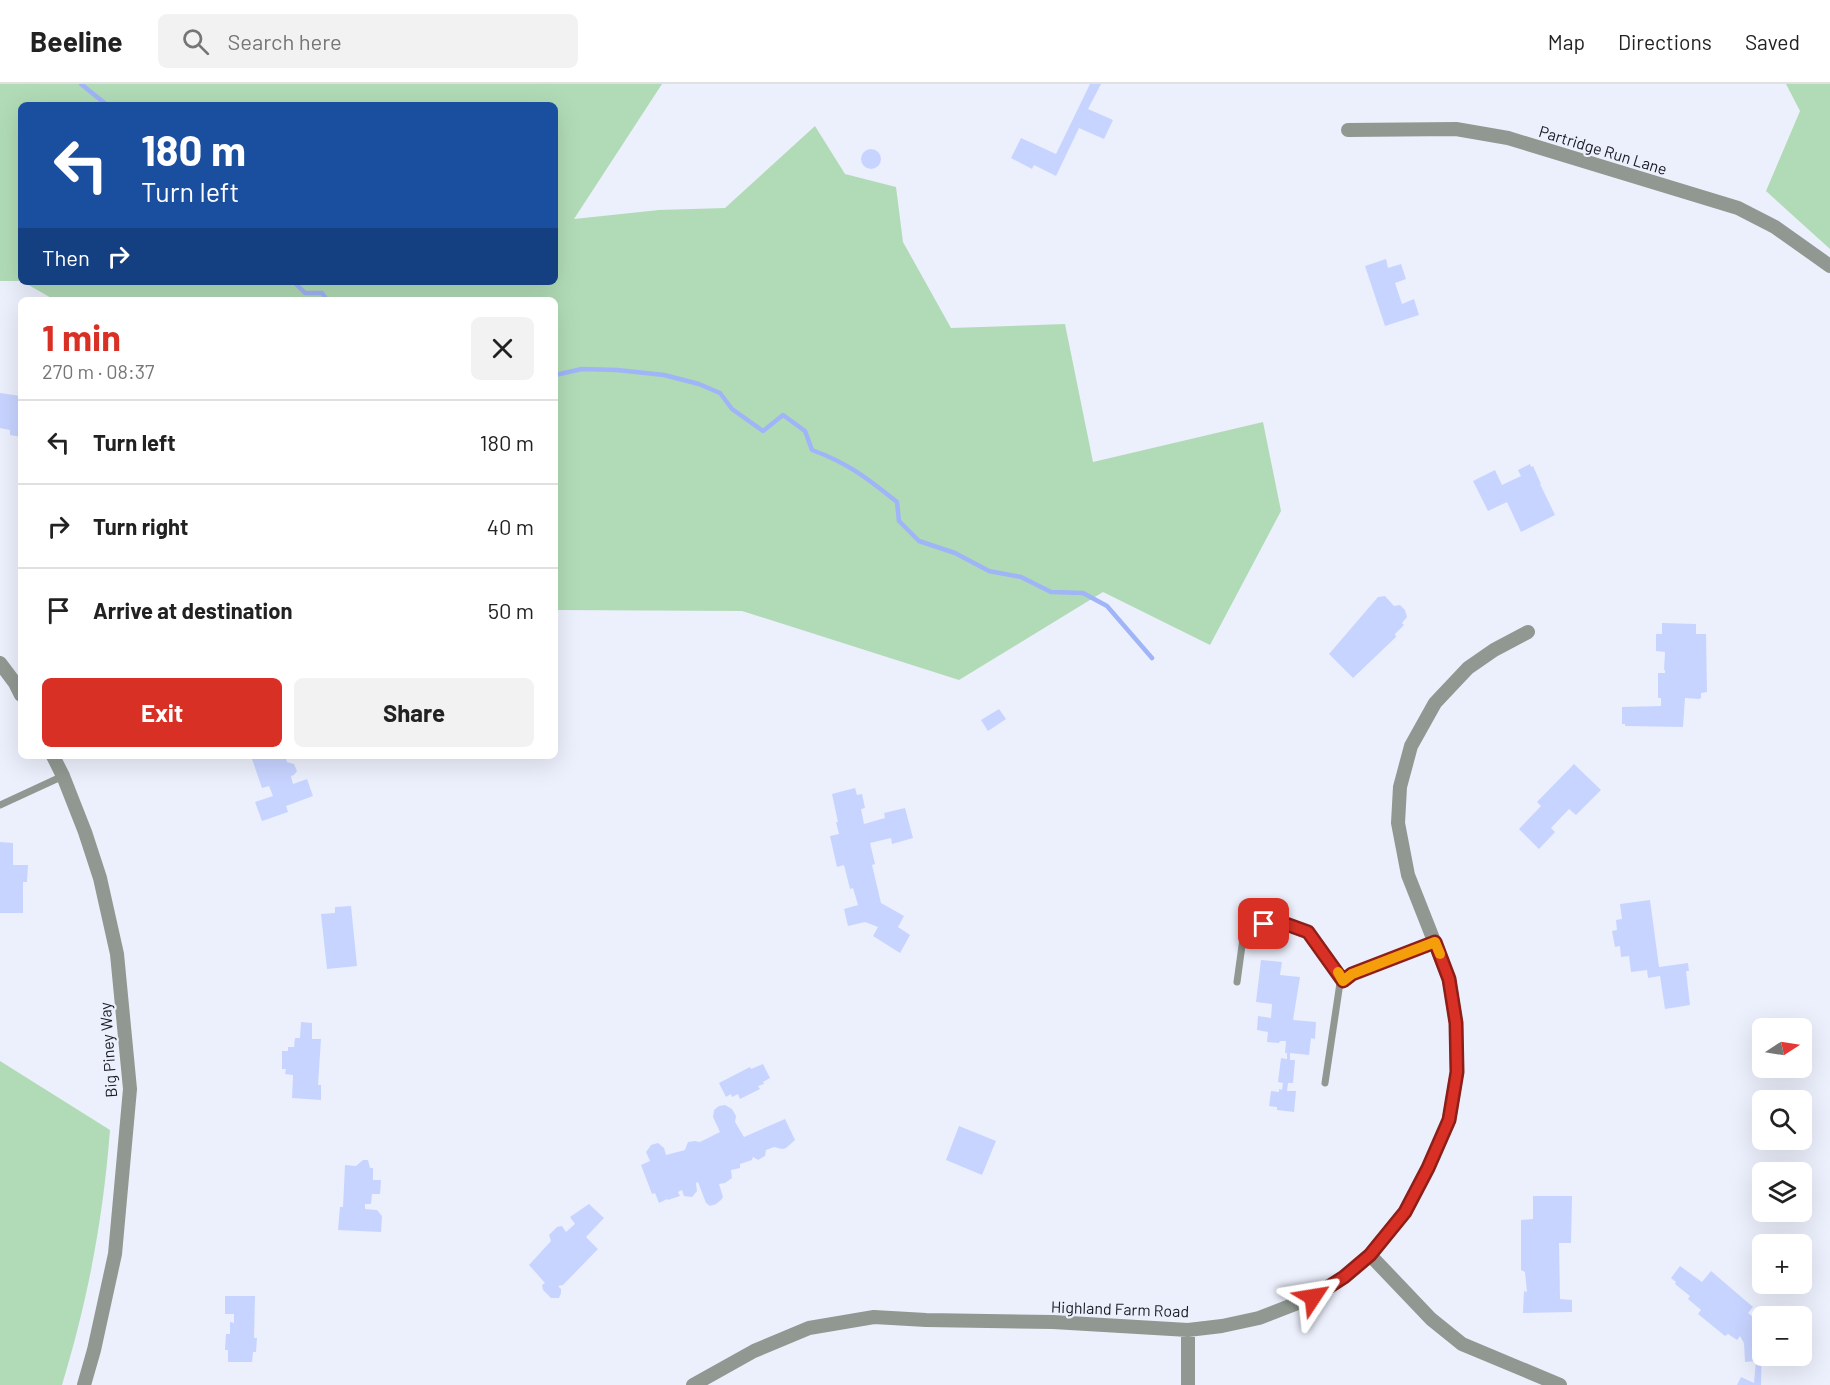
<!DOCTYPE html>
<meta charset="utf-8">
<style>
body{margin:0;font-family:Barlow,sans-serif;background:#f2f2f2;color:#222;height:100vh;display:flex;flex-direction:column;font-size:22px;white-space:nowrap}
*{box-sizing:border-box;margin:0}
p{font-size:20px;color:#767676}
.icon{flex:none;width:33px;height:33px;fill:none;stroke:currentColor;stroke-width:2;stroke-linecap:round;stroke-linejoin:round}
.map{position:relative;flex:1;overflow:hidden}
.details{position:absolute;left:18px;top:213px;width:540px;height:462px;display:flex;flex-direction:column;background:#fff;border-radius:9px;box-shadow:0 6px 24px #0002}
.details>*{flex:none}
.banner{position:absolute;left:18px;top:18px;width:540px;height:183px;border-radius:9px;box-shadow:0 6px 24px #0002;background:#1a4fa0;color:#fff;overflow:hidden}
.needle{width:39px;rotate:78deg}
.fabs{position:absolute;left:1752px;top:934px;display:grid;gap:12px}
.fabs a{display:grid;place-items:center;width:60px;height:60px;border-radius:9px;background:#fff;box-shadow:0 6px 24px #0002;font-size:30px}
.pin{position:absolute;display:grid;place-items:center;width:51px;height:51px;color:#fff;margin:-26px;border-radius:12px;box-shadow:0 3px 9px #0006}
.me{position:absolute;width:66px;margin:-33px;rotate:57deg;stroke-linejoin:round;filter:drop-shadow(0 0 4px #0008)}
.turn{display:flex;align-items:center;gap:21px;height:126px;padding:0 24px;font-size:27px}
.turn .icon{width:78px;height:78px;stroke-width:2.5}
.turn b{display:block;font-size:42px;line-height:51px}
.then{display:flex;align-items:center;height:57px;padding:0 24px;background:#0003;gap:12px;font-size:22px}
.round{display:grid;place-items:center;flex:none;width:63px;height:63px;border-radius:9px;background:#f2f2f2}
.overview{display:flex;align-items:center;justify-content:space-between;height:102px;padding:0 24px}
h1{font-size:36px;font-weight:700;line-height:45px;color:#d93025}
.cta{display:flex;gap:12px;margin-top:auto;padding:12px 24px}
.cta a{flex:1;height:69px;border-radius:9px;background:#d93025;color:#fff;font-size:24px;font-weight:700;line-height:69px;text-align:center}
.cta a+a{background:#f2f2f2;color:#222}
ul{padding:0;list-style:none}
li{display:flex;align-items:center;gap:18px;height:84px;padding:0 24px;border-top:2px solid #e0e0e0}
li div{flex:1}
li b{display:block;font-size:22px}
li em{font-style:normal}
header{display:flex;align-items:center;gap:36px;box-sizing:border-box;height:84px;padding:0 30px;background:#fff;border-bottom:2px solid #e0e0e0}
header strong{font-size:28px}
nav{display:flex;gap:33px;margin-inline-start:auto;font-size:21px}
.search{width:420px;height:54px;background:#f2f2f2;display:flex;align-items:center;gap:15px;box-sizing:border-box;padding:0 21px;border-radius:9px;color:#767676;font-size:22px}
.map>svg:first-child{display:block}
.green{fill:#b1dbb6}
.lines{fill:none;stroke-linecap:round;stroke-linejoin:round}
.stream{stroke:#a0b4f8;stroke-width:4.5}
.building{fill:#c7d4ff}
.lane{stroke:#919891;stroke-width:7}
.street{stroke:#919891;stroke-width:14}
.route-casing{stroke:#8d1f18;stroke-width:15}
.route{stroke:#d93025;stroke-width:10}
.slow{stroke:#f59e0b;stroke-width:10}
.labels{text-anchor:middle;stroke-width:4.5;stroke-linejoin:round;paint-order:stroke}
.street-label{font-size:16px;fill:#181a21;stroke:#ecf0fc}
</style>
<header>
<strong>Beeline</strong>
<div class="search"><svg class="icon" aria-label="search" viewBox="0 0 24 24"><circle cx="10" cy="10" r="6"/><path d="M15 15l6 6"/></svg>Search here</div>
<nav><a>Map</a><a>Directions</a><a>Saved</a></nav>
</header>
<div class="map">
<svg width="1830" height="1301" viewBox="0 0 1830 1301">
<rect width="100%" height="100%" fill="#ecf0fc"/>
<path class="green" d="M0 0H662L574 135 659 126 725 124 815 42 845 90 896 103 903 158 951 244 1065 240 1093 378 1263 338 1281 427 1210 561 1103 508 959 596 742 527 555 526V216H55L23 198H555V21H21V197H0Z
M1786 0H1830V165L1766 107 1800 27Z
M0 977 110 1046C103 1136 88 1215 62 1301H0Z"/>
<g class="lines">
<path class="stream" d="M81 0 107 21
M294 198 305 209H322L327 216
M555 291 582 285 617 286 664 291 699 300 720 309 732 325 763 347 783 331 805 347 812 366C848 379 867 394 897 418L899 437 919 457 955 469 989 487 1021 493 1051 508 1083 509 1107 522 1152 574"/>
</g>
<path class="building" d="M1090 0H1101L1088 25 1113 36 1104 55 1079 44 1056 92 1034 81 1032 85 1011 74 1021 54 1056 70Z
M861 75a10 10 0 1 1 20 0a10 10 0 1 1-20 0Z
M1386 175 1388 184 1401 180 1406 195 1395 199 1402 220 1414 215 1419 231 1385 242 1365 182Z
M0 309 21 312V353L10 351V346L0 344Z
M1530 380 1531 383 1533 382 1541 400H1540L1555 431 1521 448 1507 418 1488 427 1473 397 1495 386 1502 401 1521 392 1518 386Z
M1385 512 1394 522 1400 521 1405 526 1407 533 1402 539 1404 541 1395 550 1396 553 1353 594 1329 570 1378 513Z
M1662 539 1696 540V550H1706L1707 608 1701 609V614L1699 615 1685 614 1683 643 1625 642V640H1622V623L1661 622V614H1658V589H1665V586H1664L1665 568 1656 567V550H1662Z
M999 625 1006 635 988 647 981 636Z
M251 672H285L287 678 294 680 297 687 294 691 291 692 293 700 307 695 313 712 286 722 288 728 262 737 255 718 273 712 269 702 262 704Z
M1574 680 1601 706 1576 731 1569 725 1551 744 1555 748 1539 765 1519 745 1541 722 1537 718Z
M855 704 857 711 862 710 865 724 861 725 864 740 885 734 884 729 905 724 913 754 892 760 891 754 870 759 875 780 872 781 881 819 904 832 898 843 910 851 900 869 873 852 878 843 865 838 848 842 844 825 858 821 853 804 850 805 844 781 837 783 830 752 839 750 836 738H838L832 710Z
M0 758 13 759V781H28L27 798H23V829H0Z
M1650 816 1659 883 1688 879 1689 887H1686L1690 921 1665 925 1660 892 1648 894 1647 886 1631 888 1629 872 1621 873 1620 862 1615 863 1612 847 1617 846 1616 836 1622 835 1620 820Z
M351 822 357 882 327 885 321 830 335 829V823Z
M1261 876 1282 878 1280 891 1300 893 1293 936 1316 938 1315 955 1311 954 1309 971 1290 969V976H1295L1293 999H1288L1287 1007H1296L1294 1028 1277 1026V1023L1269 1022 1271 1007 1279 1008V1005L1282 1006 1283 999 1278 998 1281 974 1287 975V969H1285L1286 957H1280L1279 959 1267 958 1268 948 1257 946 1258 932 1271 934 1272 920 1256 918Z
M301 938 312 939V955H321L318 1001H321V1016L292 1014 293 991 285 990 286 985H282V967H288V963H294L295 954H300Z
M763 980 770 994 763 998 764 1000 758 1002 760 1005 740 1015 738 1010 732 1013 731 1010 726 1013 719 999 750 983 751 985Z
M725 1021 732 1025 736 1032 735 1038 744 1053 785 1035 795 1056 786 1064 782 1065 774 1063 766 1066 765 1072 763 1073 758 1076 753 1073 752 1076 740 1080V1084L731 1086 732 1094 725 1099 719 1100 723 1113 721 1116 716 1120 710 1122 706 1119 698 1098 696 1099 697 1107 692 1113 684 1112 682 1106 678 1108 680 1112 668 1116 667 1115 659 1119 655 1109 652 1110 641 1081 650 1077 646 1068 649 1064 651 1061 658 1059 664 1064 666 1071 685 1066 688 1058 695 1057 700 1058 720 1048 713 1033 714 1026 719 1022Z
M959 1042 996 1057 982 1091 946 1076Z
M363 1076H368L370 1084H373V1096H381L380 1110H372L371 1120H365V1125L377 1126 382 1132 381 1148 338 1146 340 1123H343L345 1081 356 1082Z
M1533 1112H1572L1571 1159H1559L1560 1215 1572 1216V1228L1523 1229 1524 1207 1527 1208 1525 1188 1521 1186V1136L1533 1135Z
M589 1120 604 1134 586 1153 598 1165 563 1201 558 1202 561 1205V1209L559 1214H551L543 1206 542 1201 545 1199 529 1181 551 1157 549 1151 557 1143 562 1142 566 1148 575 1140 570 1133Z
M1680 1182 1702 1198 1711 1187 1753 1223 1748 1229 1761 1239 1757 1244 1762 1254 1761 1301H1737L1741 1293 1754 1299 1756 1277 1745 1278 1744 1259 1740 1252 1737 1256 1728 1250 1725 1252 1698 1230 1701 1226 1688 1215 1690 1212 1675 1200 1676 1198 1671 1194Z
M225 1212H255L254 1254H257L256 1268H253L252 1278H228V1266H225L226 1250H230V1238L234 1239V1230H225Z"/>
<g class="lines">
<path class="lane" d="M0 721 63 692
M1237 898 1244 847C1265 839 1287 835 1307 848 1317 854 1336 886 1343 897
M1325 999 1340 899 1351 890 1435 858"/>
<path class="street" d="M1348 46 1456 45 1508 54 1738 124 1775 143 1830 182
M0 579 15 599 21 611
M53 672 63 692 85 748 100 794 117 870 130 1005 115 1170 94 1266 84 1301
M1370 1171 1431 1235 1462 1260 1560 1301
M1188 1246V1301
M693 1301 754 1267 809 1244 874 1233 926 1236 1053 1238 1188 1246 1222 1242 1259 1234 1313 1213 1344 1193 1370 1171 1405 1128 1428 1084 1449 1036 1457 988 1456 939 1449 895 1408 791 1398 739 1400 703 1411 662 1435 619 1468 584 1494 566 1528 548"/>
</g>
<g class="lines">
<g class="route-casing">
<path id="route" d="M1264 840H1286L1308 848 1343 897 1352 890 1435 858 1449 895 1456 939 1457 988 1449 1036 1428 1084 1405 1128 1370 1171 1344 1193 1313 1213"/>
</g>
<use href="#route" class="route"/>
<path class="slow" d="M1338 888 1343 897 1352 890 1435 858 1440 870"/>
</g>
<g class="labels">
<g class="street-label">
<text transform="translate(1603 66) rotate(17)" y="6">Partridge Run Lane</text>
<text transform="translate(108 966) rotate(-94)" y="6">Big Piney Way</text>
<text transform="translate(1120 1225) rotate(2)" y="6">Highland Farm Road</text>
</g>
</g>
</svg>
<div class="fabs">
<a><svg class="needle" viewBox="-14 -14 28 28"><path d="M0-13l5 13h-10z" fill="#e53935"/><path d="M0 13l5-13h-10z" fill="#767676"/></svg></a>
<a><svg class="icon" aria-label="search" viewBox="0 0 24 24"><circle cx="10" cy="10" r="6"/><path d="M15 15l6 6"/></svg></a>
<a><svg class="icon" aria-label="layers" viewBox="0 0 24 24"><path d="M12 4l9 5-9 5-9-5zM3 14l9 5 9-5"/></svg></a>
<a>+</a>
<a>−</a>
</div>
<div class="pin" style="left:1264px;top:840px;background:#d93025"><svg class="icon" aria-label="arrive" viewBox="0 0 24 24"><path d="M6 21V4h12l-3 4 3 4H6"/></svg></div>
<svg class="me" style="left:1313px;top:1213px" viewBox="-20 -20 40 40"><path d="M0-17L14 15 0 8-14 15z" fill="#d93025" stroke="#fff" stroke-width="4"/></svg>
<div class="banner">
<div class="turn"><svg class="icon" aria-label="left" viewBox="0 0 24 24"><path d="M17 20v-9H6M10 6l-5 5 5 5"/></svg><div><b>180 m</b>Turn left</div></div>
<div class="then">Then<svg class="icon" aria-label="right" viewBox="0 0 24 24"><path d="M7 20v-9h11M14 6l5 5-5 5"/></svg></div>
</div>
<section class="details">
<div class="overview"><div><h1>1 min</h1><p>270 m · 08:37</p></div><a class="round"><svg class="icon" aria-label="close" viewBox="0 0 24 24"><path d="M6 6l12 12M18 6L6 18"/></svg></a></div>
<ul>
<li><svg class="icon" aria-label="left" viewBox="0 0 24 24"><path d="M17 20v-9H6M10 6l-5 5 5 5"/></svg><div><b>Turn left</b></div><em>180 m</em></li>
<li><svg class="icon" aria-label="right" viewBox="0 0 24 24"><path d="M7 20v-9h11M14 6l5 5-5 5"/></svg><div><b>Turn right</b></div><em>40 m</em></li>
<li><svg class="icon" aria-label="arrive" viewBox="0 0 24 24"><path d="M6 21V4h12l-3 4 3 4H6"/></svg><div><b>Arrive at destination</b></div><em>50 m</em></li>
</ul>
<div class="cta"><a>Exit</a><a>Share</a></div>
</section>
</div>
